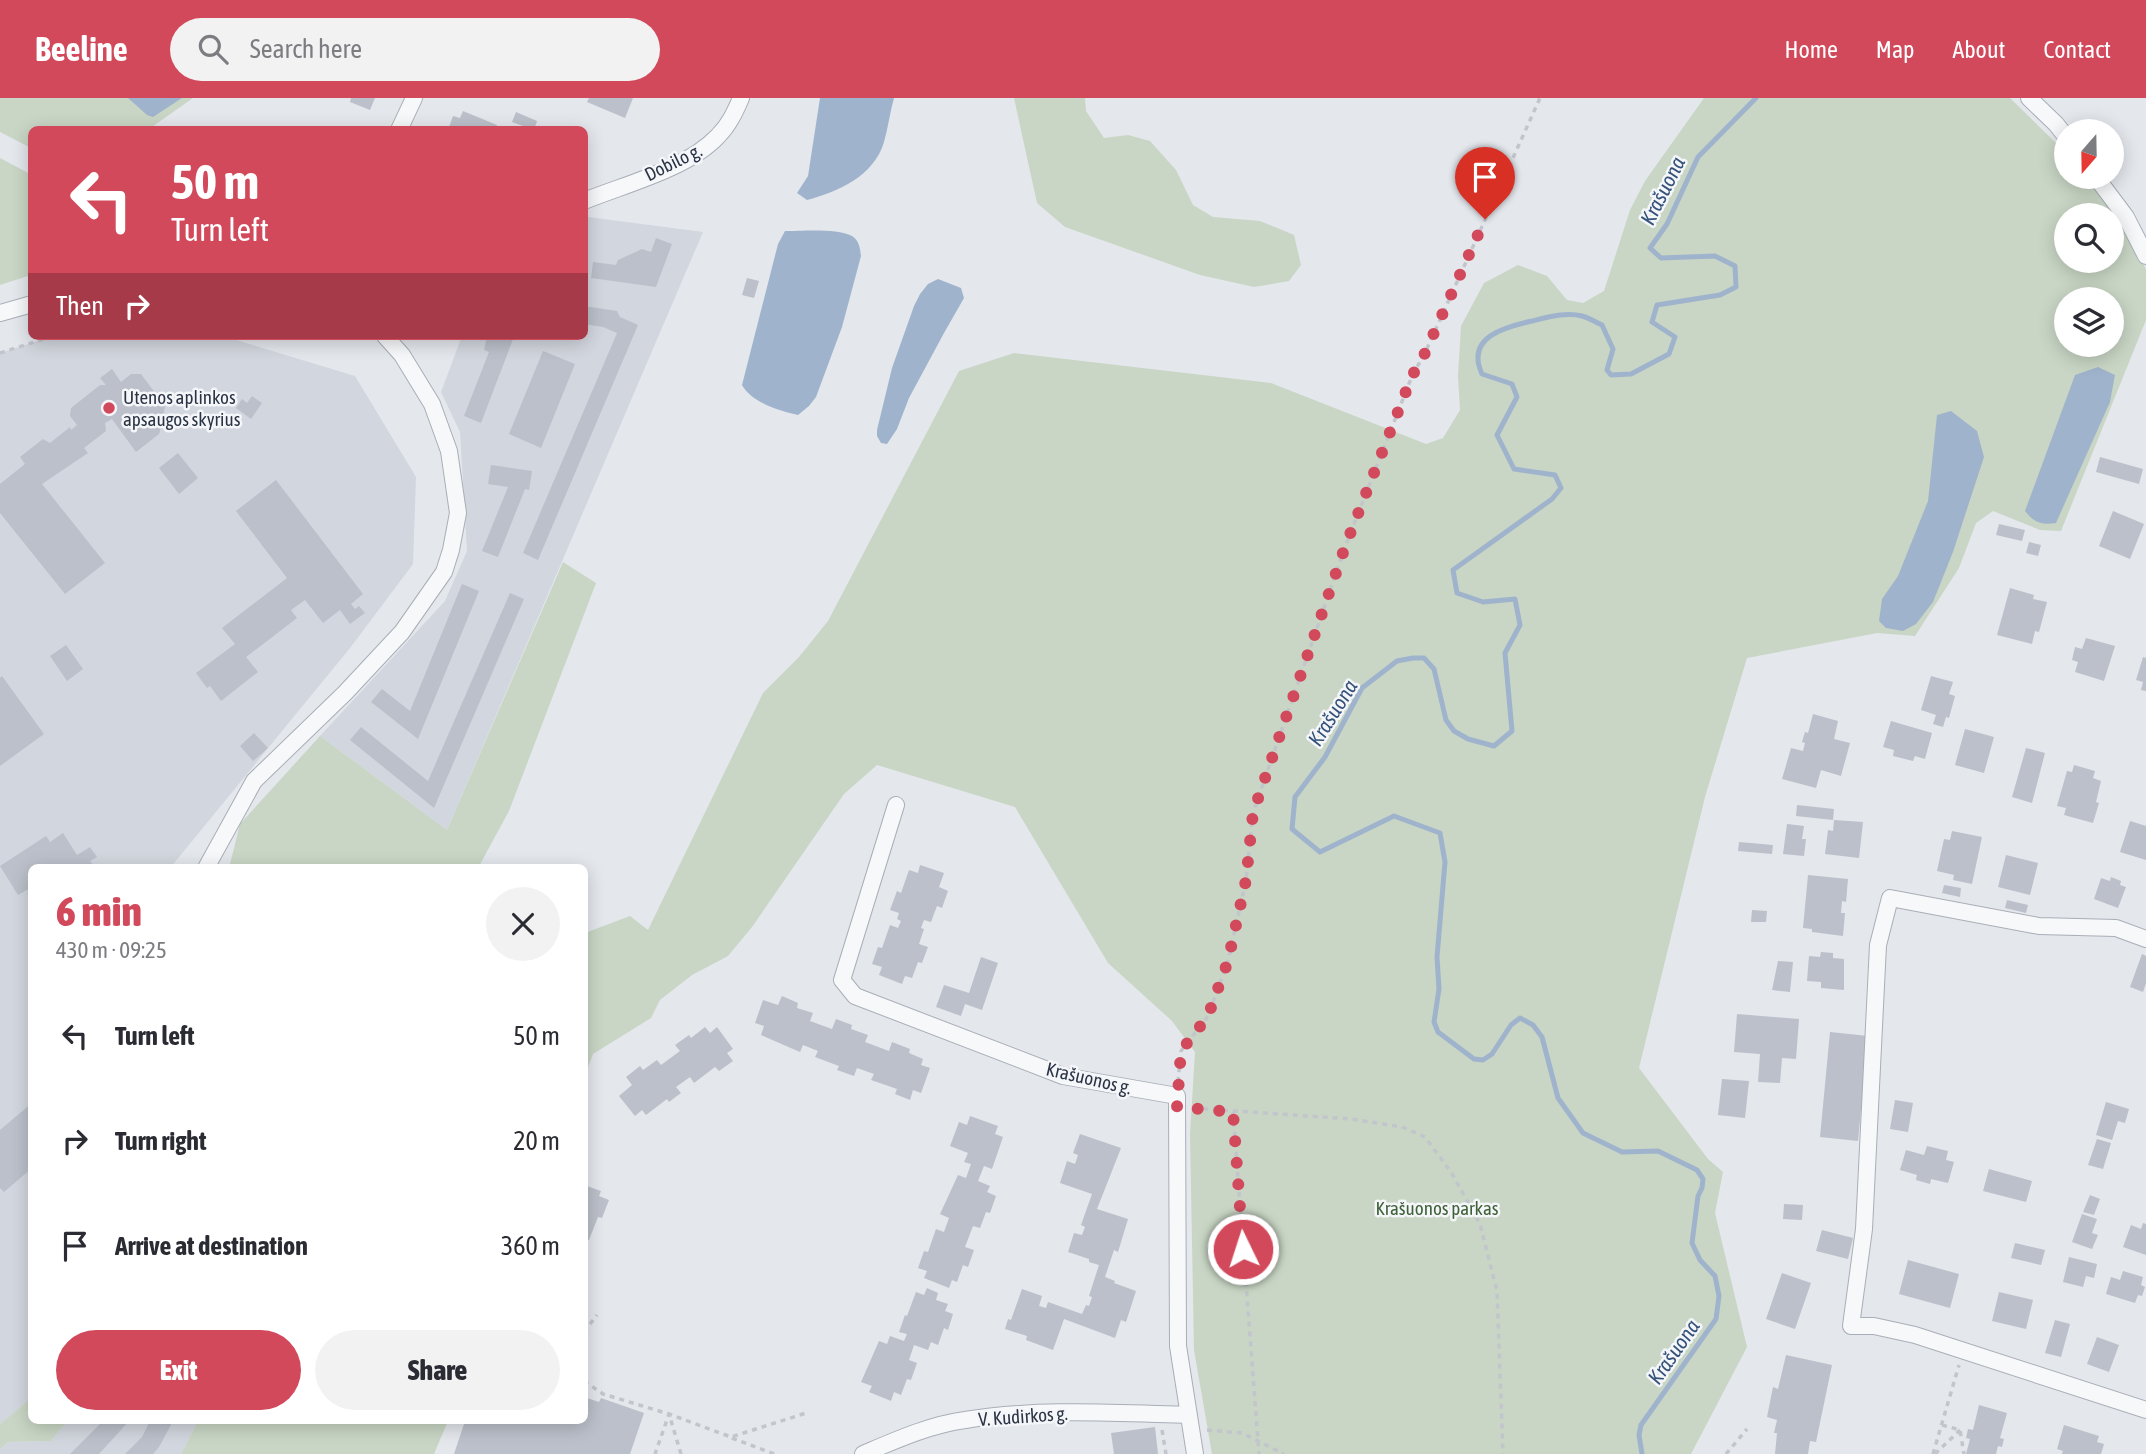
<!DOCTYPE html>
<meta charset="utf-8">
<style>
body{margin:0;font-family:"Asap Condensed",sans-serif;background:#f2f2f3;color:#2b2b33;height:100vh;display:flex;flex-direction:column;font-size:26px;white-space:nowrap}
*{box-sizing:border-box;margin:0}
p{font-size:23px;color:#7c7c81}
.icon{flex:none;width:38px;height:38px;fill:none;stroke:currentColor;stroke-width:2;stroke-linecap:round;stroke-linejoin:round}
.map{position:relative;flex:1;overflow:hidden}
.drawer{position:absolute;left:28px;top:766px;width:560px;height:560px;display:flex;flex-direction:column;background:#fff;border-radius:10px;box-shadow:0 4px 18px #0003}
.drawer>*{flex:none}
.hud{position:absolute;left:28px;top:28px;width:560px;height:214px;border-radius:10px;box-shadow:0 4px 18px #0003;background:#d1495b;color:#fff;overflow:hidden}
.needle{width:46px;rotate:200deg}
.buttons{position:absolute;left:2054px;top:21px;display:grid;gap:14px}
.buttons a{display:grid;place-items:center;width:70px;height:70px;border-radius:50%;background:#fff;box-shadow:0 4px 18px #0003;font-size:35px}
.pin{position:absolute;display:grid;place-items:center;width:60px;height:60px;color:#fff;margin:-72px -30px;border-radius:50% 50% 50% 0;rotate:-45deg;box-shadow:0 0 7px #0007}
.pin .icon{rotate:45deg}
.me{position:absolute;width:77px;margin:-38px;rotate:356deg;stroke-linejoin:round;filter:drop-shadow(0 0 5px #0008)}
.turn{display:flex;align-items:center;gap:24px;height:147px;padding:0 28px;font-size:32px}
.turn .icon{width:91px;height:91px;stroke-width:2.5}
.turn b{display:block;font-size:49px;line-height:60px}
.then{display:flex;align-items:center;height:66px;padding:0 28px;background:#0003;gap:14px;font-size:26px}
.round{display:grid;place-items:center;flex:none;width:74px;height:74px;border-radius:37px;background:#f2f2f3}
.head{display:flex;align-items:center;justify-content:space-between;height:119px;padding:0 28px}
h1{font-size:42px;font-weight:800;line-height:52px;color:#d1495b}
.primary-button{display:flex;gap:14px;margin-top:auto;padding:14px 28px}
.primary-button a{flex:1;height:80px;border-radius:42px;background:#d1495b;color:#fff;font-size:28px;font-weight:800;line-height:80px;text-align:center}
.primary-button a+a{background:#f2f2f3;color:#2b2b33}
ul{padding:0;list-style:none}
li{display:flex;align-items:center;gap:21px;height:105px;padding:0 28px}
li div{flex:1}
li b{display:block;font-size:26px}
li em{font-style:normal}
header{display:flex;align-items:center;gap:42px;box-sizing:border-box;height:98px;padding:0 35px;background:#d1495b;color:#fff}
header strong{font-size:33px}
nav{display:flex;gap:38px;margin-inline-start:auto;font-size:24px}
.search{width:490px;height:63px;background:#f2f2f3;display:flex;align-items:center;gap:18px;box-sizing:border-box;padding:0 24px;border-radius:38px;color:#7c7c81;font-size:26px}
.map>svg:first-child{display:block}
.built{fill:#d2d6de}
.green{fill:#c9d6c5;fill-rule:evenodd}
.water{fill:#9fb4cc}
.lines{fill:none;stroke-linecap:round;stroke-linejoin:round}
.stream{stroke:#9fb4cc;stroke-width:5}
.building{fill:#bbc0ca}
.street-casing{stroke:#a9aeb7;stroke-width:18}
.path{stroke:#c2c5cb;stroke-width:3.5;stroke-dasharray:5 5;stroke-linecap:butt}
.street{stroke:#f7f8fa;stroke-width:16}
.route{stroke:#d1495b;stroke-width:12;stroke-dasharray:0 21.6}
.poi-dot{fill:#d1495b;stroke:#f4f6f9;stroke-width:2.5}
.labels{text-anchor:middle;stroke-width:5;stroke-linejoin:round;paint-order:stroke}
.street-label{font-size:19px;fill:#2b3445;stroke:#f4f6f9}
.poi-label{font-size:19px;fill:#2b3445;stroke:#f4f6f9;text-anchor:start}
.park-label{font-size:19px;fill:#3f6138;stroke:#f4f6f9}
.water-label{font-size:21px;font-style:italic;fill:#34527a;stroke:#f4f6f9}
</style>
<header>
<strong>Beeline</strong>
<div class="search"><svg class="icon" aria-label="search" viewBox="0 0 24 24"><circle cx="10" cy="10" r="6"/><path d="M15 15l6 6"/></svg>Search here</div>
<nav><a>Home</a><a>Map</a><a>About</a><a>Contact</a></nav>
</header>
<div class="map">
<svg width="2146" height="1356" viewBox="0 0 2146 1356">
<rect width="100%" height="100%" fill="#e4e7ec"/>
<path class="built" d="M588 119 703 134 447 732 320 638 445 503 467 453 460 334 441 294 462 238H584V121Z
M53 238H223L355 278 416 379 413 466 350 550 170 770H32L31 1300 0 1326V255Z
M67 1323H198L181 1356H0V1351L8 1344 51 1343Z"/>
<path class="green" d="M0 0H193L149 31 32 32 31 50 0 34Z
M1014 0H1085L1086 13 1104 40 1128 37 1150 43 1176 72 1193 107 1213 119 1260 123 1294 137 1301 167 1289 183 1254 189 1200 177 1065 129 1037 105Z
M1704 0H2010L2067 56V79H2086L2123 129 2146 171V222L2061 433 2040 432 1993 413 1976 425 1959 470 1915 538 1877 535 1747 560 1705 699 1639 970 1708 1061 1723 1074 1715 1115 1747 1249 1691 1356H1212L1194 1252 1190 1036 1195 954 1172 923 1108 865 1015 709 877 667 844 696 752 829 728 858 692 877 660 902 651 920 593 956 585 977V835L630 818 648 832 763 595 799 559 828 523 959 273 1014 255 1271 285 1426 346 1443 340 1460 312 1458 278 1461 228 1484 185 1518 167 1547 178 1567 202 1583 205 1604 193 1630 112 1645 83ZM2067 117H2112V163H2067ZM2067 201H2112V247H2067Z
M0 60 32 77 31 177 0 187Z
M563 464 596 485 509 713 478 770H229L240 726 320 638 447 732Z
M31 1300 32 1323H67L51 1343 8 1344 0 1351V1326Z
M198 1323H448L434 1356H181Z"/>
<path class="water" d="M128 0H182L153 19 147 17Z
M820 0H894C890 14 888 30 884 44 874 78 838 94 807 102L797 95 808 78Z
M785 133C803 133 837 130 852 138 859 142 860 150 861 158L842 229 816 299 809 308 798 317C780 313 752 305 742 287L778 146Z
M938 181 961 190 964 200 944 235 909 300 897 331 887 346 881 345 877 338V332L892 270 914 208 920 196 928 186Z
M2098 269 2115 277 2110 304 2056 425C2042 427 2034 425 2025 413L2075 277Z
M1951 313 1977 333 1984 359 1953 454 1933 504 1916 526 1903 533 1886 530 1879 523 1882 501 1898 478 1928 403 1937 317Z"/>
<g class="lines">
<path class="stream" d="M1642 1356 1639 1337 1641 1327 1716 1221 1719 1198 1715 1178 1700 1162 1692 1145 1698 1098 1702 1090 1703 1081 1697 1072 1658 1053 1622 1054 1583 1035 1558 1000 1542 939 1533 927 1520 920 1511 927 1492 956 1483 962 1474 961 1438 934 1434 924 1439 891 1437 859 1445 764 1440 735 1394 718 1320 754 1292 731 1295 699 1325 659 1362 590 1397 563 1413 560H1424L1434 571 1446 622 1454 633 1468 641 1494 648 1512 633 1505 555 1520 527 1515 501 1483 504 1457 495 1453 472 1552 401 1561 390 1555 377 1514 371 1497 337 1517 299 1512 286 1482 276C1465 239 1505 229 1532 223 1548 219 1566 214 1582 218 1589 220 1596 224 1602 227L1613 251 1607 272 1611 277 1631 276 1669 256 1675 239 1652 224 1657 207 1720 197 1736 189 1735 168 1715 158 1661 160 1650 150 1667 126 1698 59 1756 0"/>
</g>
<path class="building" d="M351 0H375L370 12 350 4Z
M589 0H633L625 20 587 4Z
M463 13 497 27 495 32H448L453 18 460 20Z
M516 14 537 23 534 32 512 24Z
M656 140 672 146 656 189 591 180 593 164 616 167 618 162 642 151 651 154Z
M747 180 759 183 754 200 742 197Z
M584 208 617 213 620 219 638 227 538 462 523 455 617 235 603 229 584 226Z
M487 238 513 241 481 325 464 318 489 254 484 252Z
M543 253 575 266 541 350 509 336Z
M112 271 121 284 131 276H141L165 308 164 314 168 320 158 326 161 330 159 336 136 354 112 321 105 325 106 333 84 350 88 355 42 386 105 465 65 496 0 415V386L25 366 20 359 43 341 50 345 70 329 71 332 77 327 70 318 71 310 100 287H106L100 280Z
M252 298 262 305 251 321 236 310 242 301 247 305Z
M178 355 198 380 179 396 159 370Z
M2100 359 2143 371 2139 386 2096 374Z
M491 367 532 373 529 392 525 391 498 459 482 453 508 389 488 386Z
M276 382 363 496 351 506 355 511 359 508 365 515 350 526 340 512 323 525 305 502 291 512 297 520 246 559 258 574 221 603 210 588 207 590 196 575 235 546 222 530 287 480 236 413Z
M2113 413 2144 426 2130 461 2099 448Z
M1999 426 2025 432 2022 443 1996 437Z
M2029 444 2041 447 2038 458 2026 455Z
M462 486 479 493 418 641 371 604 382 591 410 613Z
M2010 490 2034 497 2033 501 2047 504 2039 534 2035 533 2032 546 1997 537Z
M510 495 524 501 434 710 350 642 361 629 428 683Z
M2086 540 2115 548 2104 583 2075 574 2078 564 2072 562 2075 549 2082 551Z
M66 547 83 571 67 583 50 558Z
M2143 559 2146 560V593L2141 592 2143 584 2136 582Z
M2 578 44 636 0 668V580Z
M1931 578 1953 584 1949 596 1955 598 1949 620 1946 619 1943 629 1933 626 1936 617 1921 612Z
M1813 616 1838 623 1834 641 1850 645 1841 678 1821 672 1816 690 1782 681 1791 650 1803 653 1805 645 1802 644 1805 634 1808 635Z
M1891 623 1932 635 1925 661 1915 658 1913 663 1893 658 1894 652 1883 649Z
M1965 631 1994 639 1984 675 1955 667Z
M254 635 268 650 253 663 240 648Z
M2026 650 2045 655 2032 705 2012 699Z
M2074 667 2095 673 2093 680 2101 683 2096 704 2099 705 2093 725 2064 717 2066 710 2057 708 2067 673 2072 674Z
M1797 707 1834 711 1833 722 1796 718Z
M1834 722 1863 724 1859 760 1825 756 1828 732 1833 733Z
M2130 723 2146 728V762L2120 754Z
M1787 726 1804 728 1802 741H1806L1804 758 1783 756Z
M1952 733 1982 739 1972 786 1953 782 1954 777 1937 773 1944 741 1950 742Z
M63 735 77 757 90 749 97 759 90 763 95 770H32V789L18 797 0 768 46 738 50 744Z
M1739 744 1773 747 1772 756 1738 753Z
M2006 757 2038 765 2030 797 1998 789Z
M920 767 944 775 939 789 948 793 942 810 937 808 931 824 924 822 921 830 924 831 919 846 928 849 922 865 918 864 912 880 905 878 902 886 879 877 882 869 872 866 878 849 882 850 890 827 898 830 901 823 897 821 899 815 890 812 897 793 901 795 909 772 918 775Z
M1808 777 1848 781 1846 804 1842 803 1841 815H1845L1843 838 1812 834V831L1803 830Z
M2111 779 2121 783 2120 787 2126 789 2118 810 2094 801 2101 780 2110 783Z
M1944 787 1961 790 1960 799 1942 795Z
M2007 802 2028 807 2026 815 2005 810Z
M1752 812 1767 813 1766 824H1751Z
M1821 854 1833 855V860L1844 861V892L1821 890V884L1807 883 1809 858 1820 859Z
M2142 856 2146 858V885L2143 894 2130 889Z
M981 859 998 865 982 912 965 906 961 918 936 909 944 887 969 895Z
M1778 863 1793 864 1790 894 1772 892Z
M782 898 798 905 797 910 813 915 810 923 832 931 836 921 852 927 851 931 868 937 865 944 889 953 892 944 910 951 909 955 923 961 921 967 930 970 921 995 913 992 910 1002 895 996 897 991 871 982 874 976 857 970 854 978 837 972 839 968 815 959 818 953 803 947 800 954 761 937 764 928 755 925 763 902 778 907Z
M1737 916 1799 921 1796 961 1782 960 1780 985 1758 984 1760 956 1734 954Z
M705 929 710 935 717 929 733 951 727 955 733 963 719 973 715 969 694 985 690 979 676 989 681 995 669 1004 667 1001 646 1017 642 1012 635 1018 619 998 632 987 626 979 640 968 643 972 657 962 661 967 680 953 675 947 689 937 691 940Z
M1830 934 1868 938 1858 1043 1820 1039Z
M1722 981 1749 983 1745 1020 1718 1017Z
M1895 1002 1913 1005 1908 1034 1890 1031Z
M2106 1004 2129 1011 2125 1025 2118 1023 2112 1042 2096 1037Z
M32 1005V1070L4 1094 0 1090V1032Z
M970 1018 998 1028 995 1036 1003 1039 992 1071 984 1068 978 1083 990 1088 987 1094 996 1098 990 1115 986 1114 980 1130 973 1128 965 1149 974 1152 968 1169 963 1167 957 1184 952 1182 949 1190 924 1180 927 1173 918 1170 924 1153 928 1154 936 1131 944 1134 949 1120 940 1116 958 1077 966 1080 971 1066 964 1064 968 1055 950 1048 959 1024 967 1027Z
M1080 1036 1121 1050 1097 1111 1128 1121 1118 1154 1114 1152 1105 1179 1115 1183 1114 1185 1136 1193 1126 1224 1121 1222 1115 1240 1064 1221 1053 1252 1026 1242 1027 1238 1005 1231 1008 1221 1011 1222 1022 1191 1042 1198 1039 1208 1046 1210 1048 1204 1082 1216 1086 1207 1089 1208 1092 1199 1089 1198 1099 1167 1089 1164V1161L1068 1154 1074 1135 1082 1137 1085 1129 1081 1127 1092 1096 1060 1085 1067 1063 1075 1066 1078 1057 1073 1055Z
M2097 1041 2111 1045 2103 1071 2088 1067Z
M1927 1048 1948 1053 1946 1062 1954 1064 1948 1085 1931 1081 1930 1086 1916 1082 1917 1077 1900 1072 1906 1052 1924 1057Z
M1989 1071 2032 1083 2026 1104 1983 1093Z
M584 1087 601 1093 599 1098 609 1102 602 1120 598 1119 589 1142 584 1140Z
M2090 1097 2100 1101 2094 1117 2083 1114Z
M1784 1106 1803 1107 1802 1122 1783 1121Z
M2082 1116 2097 1121 2092 1135 2098 1137 2092 1151 2072 1144Z
M2143 1125 2146 1126V1157L2123 1149 2131 1127 2141 1131Z
M1822 1132 1853 1140 1848 1161 1816 1153Z
M2015 1145 2045 1152 2041 1167 2011 1160Z
M2069 1159 2097 1166 2094 1180 2086 1178 2083 1189 2063 1184Z
M1908 1162 1959 1176 1950 1210 1899 1196Z
M2123 1173 2143 1179 2141 1187 2145 1189 2142 1198 2138 1197 2135 1205 2106 1196 2111 1179 2120 1182Z
M1782 1175 1811 1185 1795 1231 1766 1221Z
M927 1190 938 1195 936 1202 948 1206 945 1213 953 1216 948 1232 944 1230 938 1247 931 1244 928 1252 914 1247 909 1262 917 1265 911 1282 907 1281 901 1297 894 1294 891 1303 869 1294 872 1288 861 1284 879 1243 887 1246 890 1238 904 1243 907 1236 899 1234 905 1217 907 1218 916 1194 924 1197Z
M1999 1194 2033 1202 2026 1231 1992 1223Z
M2055 1222 2070 1226 2061 1259 2045 1255Z
M2097 1239 2119 1247 2109 1274 2087 1266Z
M1786 1257 1832 1267 1816 1344 1810 1343 1808 1356H1775L1777 1335H1774L1777 1322 1767 1319 1773 1289 1778 1291Z
M584 1299 599 1304 601 1300 644 1315 630 1356H454L465 1323H584Z
M1979 1307 2007 1315 2000 1340 2004 1341 2002 1349 1998 1348 1996 1356H1966L1970 1341 1966 1340 1968 1331 1973 1332Z
M103 1323H129L99 1356H70Z
M150 1323H173L159 1349 153 1356H125L142 1339Z
M2064 1327 2099 1338 2097 1344 2104 1346 2101 1356H2062L2063 1353 2057 1351Z
M1155 1329 1158 1356H1114L1111 1335Z"/>
<g class="lines">
<g class="street-casing">
<path id="street" d="M2029 0 2056 26 2067 40
M399 32 414 0
M2096 79 2126 119 2146 158
M584 103C626 86 687 71 718 38 729 27 735 14 741 0
M0 215 32 206
M896 707 842 882 855 898 1063 978 1177 998 1178 1248 1195 1356
M206 770 254 683 345 595 402 534 444 474 451 452 458 415 449 353 432 306 402 257 385 238
M2146 841 2116 830 2039 828 1890 800 1878 847 1864 1131 1851 1228H1874L1915 1237 2146 1312
M863 1356C896 1342 929 1327 965 1322 1038 1310 1115 1315 1189 1317"/>
</g>
<path class="path" d="M0 255 53 238
M1178 984 1181 953 1208 918 1228 863 1246 782 1253 715 1345 449 1412 278 1425 255 1540 0
M1193 1010 1351 1021 1402 1029 1425 1039 1451 1074 1480 1126 1497 1193 1503 1356
M1233 1014 1259 1356
M584 1234 597 1217
M584 1283 603 1296 669 1316 655 1356
M1942 1327 1960 1332 1964 1356
M1162 1332 1166 1356
M1207 1332 1242 1335 1284 1356
M732 1340 774 1356
M681 1356 669 1316 731 1339 806 1315
M1726 1356 1747 1331
M1933 1356 1959 1267
M1935 1356 1960 1332"/>
<use href="#street" class="street"/>
</g>
<g class="lines">
<path class="route" d="M1243 1151 1233 1014 1177 1009 1181 953 1208 918 1228 863 1246 782 1253 715 1345 449 1412 278 1425 255 1485 121"/>
</g>
<circle class="poi-dot" cx="109" cy="310" r="7"/>
<g class="labels">
<g class="street-label">
<text transform="translate(673 64) rotate(-26)" y="7">Dobilo g.</text>
<text transform="translate(1089 980) rotate(13)" y="7">Krašuonos g.</text>
<text transform="translate(1023 1318) rotate(-4)" y="7">V. Kudirkos g.</text>
</g>
<g class="poi-label">
<text x="123" y="306">Utenos aplinkos<tspan x="123" dy="22">apsaugos skyrius</tspan></text>
</g>
<g class="park-label">
<text x="1437" y="1117">Krašuonos parkas</text>
</g>
<g class="water-label">
<text transform="translate(1663 93) rotate(-63)" y="7">Krašuona</text>
<text transform="translate(1333 615) rotate(-58)" y="7">Krašuona</text>
<text transform="translate(1674 1254) rotate(-55)" y="7">Krašuona</text>
</g>
</g>
</svg>
<div class="buttons">
<a><svg class="needle" viewBox="-14 -14 28 28"><path d="M0-13l5 13h-10z" fill="#e53935"/><path d="M0 13l5-13h-10z" fill="#7c7c81"/></svg></a>
<a><svg class="icon" aria-label="search" viewBox="0 0 24 24"><circle cx="10" cy="10" r="6"/><path d="M15 15l6 6"/></svg></a>
<a><svg class="icon" aria-label="layers" viewBox="0 0 24 24"><path d="M12 4l9 5-9 5-9-5zM3 14l9 5 9-5"/></svg></a>
</div>
<div class="pin" style="left:1485px;top:121px;background:#d93025"><svg class="icon" aria-label="arrive" viewBox="0 0 24 24"><path d="M6 21V4h12l-3 4 3 4H6"/></svg></div>
<svg class="me" style="left:1243px;top:1151px" viewBox="-20 -20 40 40"><circle r="17" fill="#d1495b" stroke="#fff" stroke-width="3"/><path d="M0-11L8 9 0 5-8 9z" fill="#fff"/></svg>
<div class="hud">
<div class="turn"><svg class="icon" aria-label="left" viewBox="0 0 24 24"><path d="M17 20v-9H6M10 6l-5 5 5 5"/></svg><div><b>50 m</b>Turn left</div></div>
<div class="then">Then<svg class="icon" aria-label="right" viewBox="0 0 24 24"><path d="M7 20v-9h11M14 6l5 5-5 5"/></svg></div>
</div>
<section class="drawer">
<div class="head"><div><h1>6 min</h1><p>430 m · 09:25</p></div><a class="round"><svg class="icon" aria-label="close" viewBox="0 0 24 24"><path d="M6 6l12 12M18 6L6 18"/></svg></a></div>
<ul>
<li><svg class="icon" aria-label="left" viewBox="0 0 24 24"><path d="M17 20v-9H6M10 6l-5 5 5 5"/></svg><div><b>Turn left</b></div><em>50 m</em></li>
<li><svg class="icon" aria-label="right" viewBox="0 0 24 24"><path d="M7 20v-9h11M14 6l5 5-5 5"/></svg><div><b>Turn right</b></div><em>20 m</em></li>
<li><svg class="icon" aria-label="arrive" viewBox="0 0 24 24"><path d="M6 21V4h12l-3 4 3 4H6"/></svg><div><b>Arrive at destination</b></div><em>360 m</em></li>
</ul>
<div class="primary-button"><a>Exit</a><a>Share</a></div>
</section>
</div>
